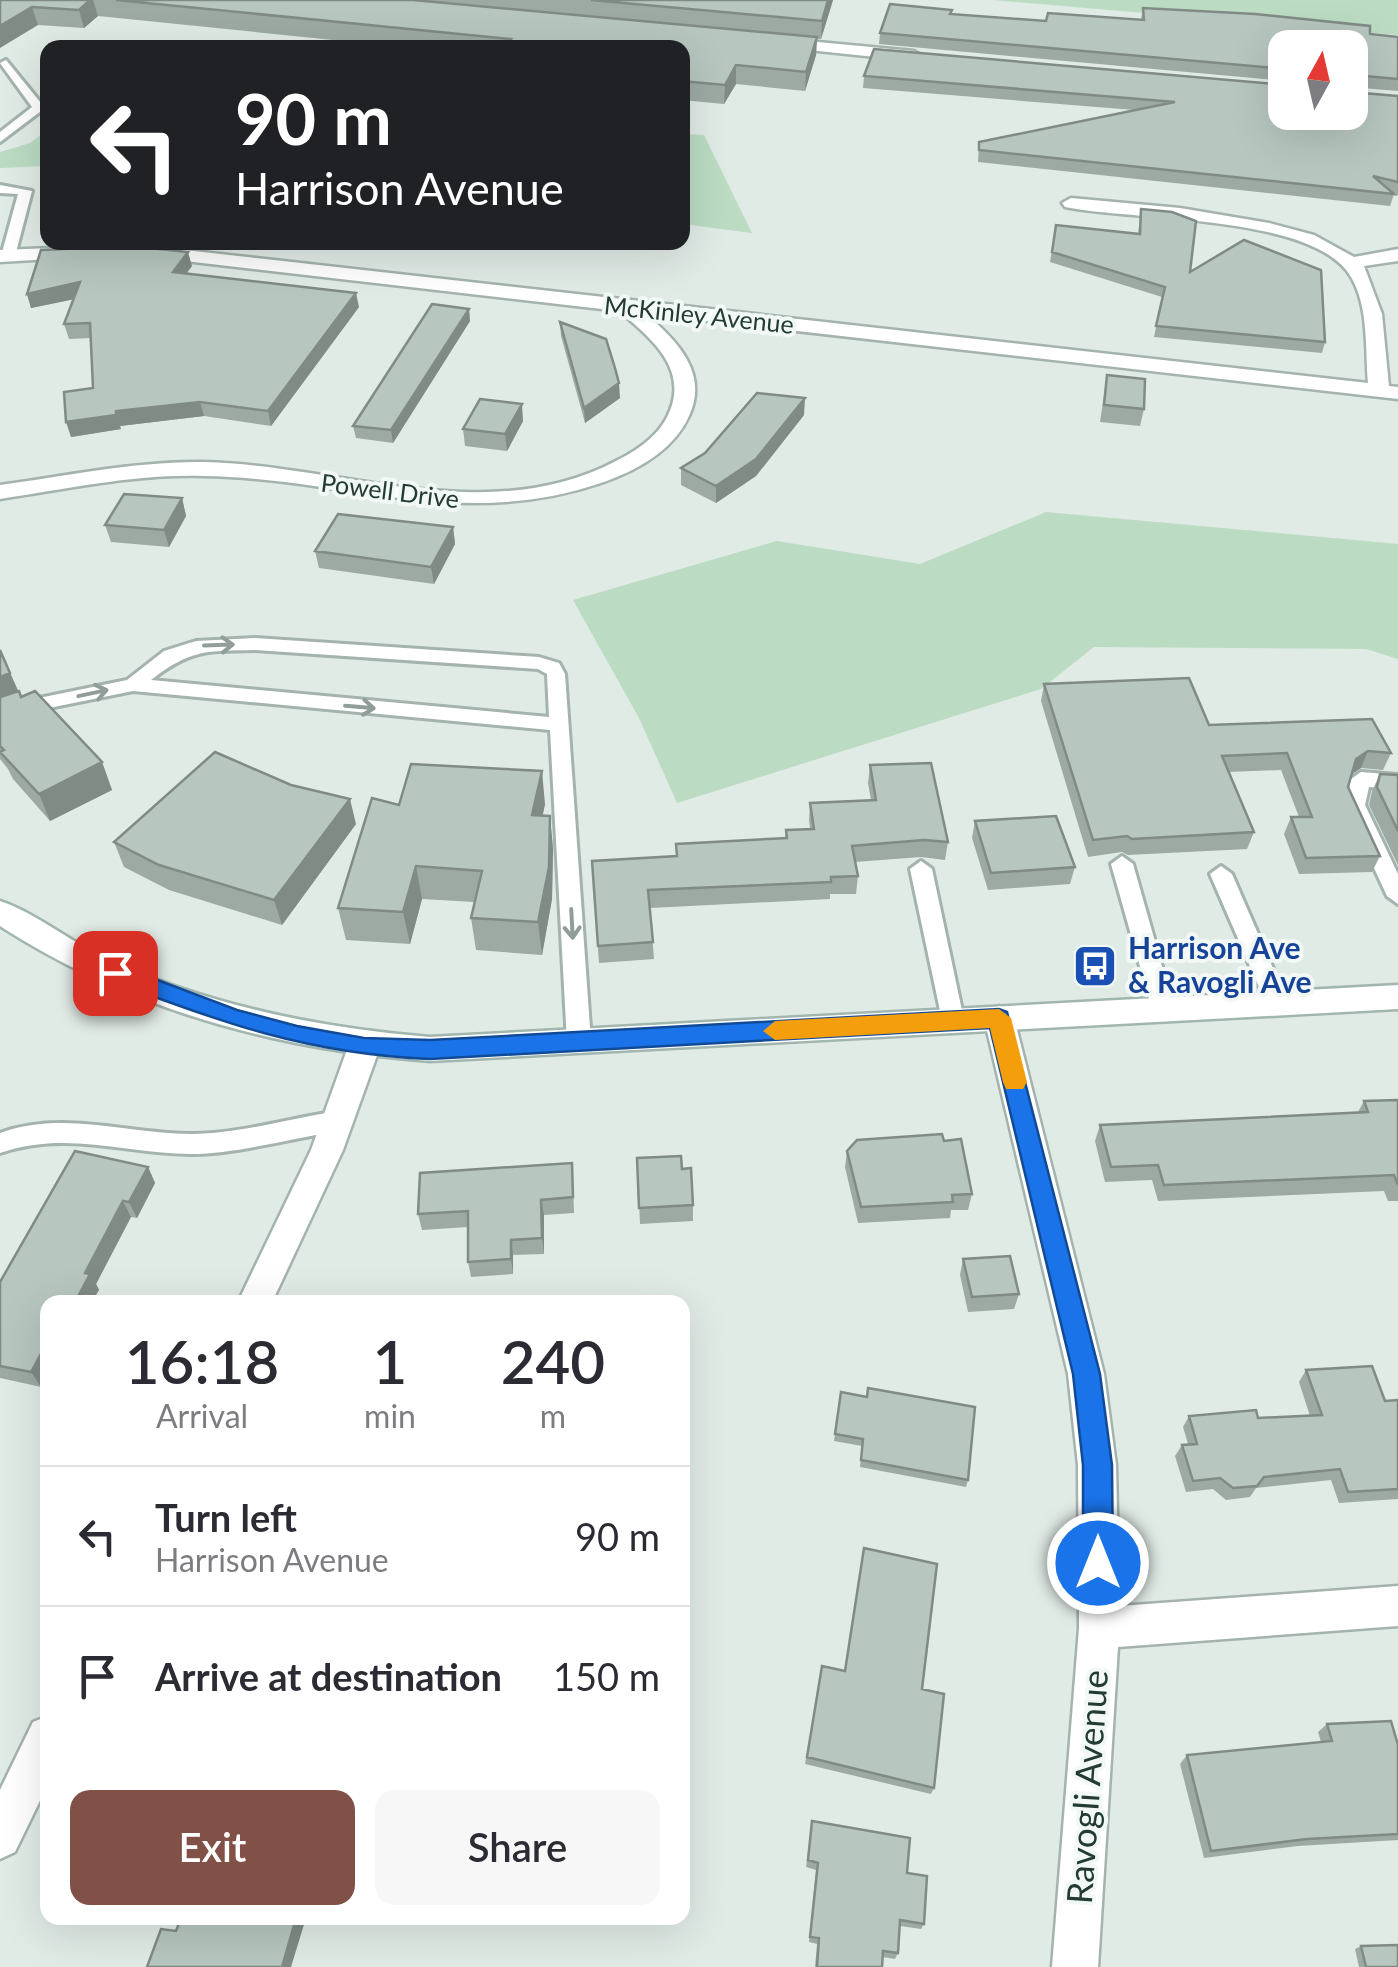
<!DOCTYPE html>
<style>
body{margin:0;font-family:Lato,sans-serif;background:#f7f7f7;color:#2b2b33;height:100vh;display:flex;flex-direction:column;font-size:38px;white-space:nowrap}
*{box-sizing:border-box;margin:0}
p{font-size:32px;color:#7c7c81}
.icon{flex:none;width:55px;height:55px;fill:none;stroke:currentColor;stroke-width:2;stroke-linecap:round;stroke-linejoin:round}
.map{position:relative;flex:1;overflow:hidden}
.panel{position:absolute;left:40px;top:1295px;width:650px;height:630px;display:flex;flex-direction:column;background:#fff;border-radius:20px;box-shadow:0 10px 40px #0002}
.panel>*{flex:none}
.guide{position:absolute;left:40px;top:40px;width:650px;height:210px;border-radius:20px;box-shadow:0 10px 40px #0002;background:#202124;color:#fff;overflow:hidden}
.needle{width:65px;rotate:8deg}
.controls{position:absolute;left:1268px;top:30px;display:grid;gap:20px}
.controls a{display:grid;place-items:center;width:100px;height:100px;border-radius:20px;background:#fff;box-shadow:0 10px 40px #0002;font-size:50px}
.pin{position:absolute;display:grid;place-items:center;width:85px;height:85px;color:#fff;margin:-42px;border-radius:20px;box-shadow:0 5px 15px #0006}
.me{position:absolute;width:110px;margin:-55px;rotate:0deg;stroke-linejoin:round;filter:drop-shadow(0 0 8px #0008)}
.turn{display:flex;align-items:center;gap:35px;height:210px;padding:0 30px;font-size:45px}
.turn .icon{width:130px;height:130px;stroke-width:2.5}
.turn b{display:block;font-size:70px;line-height:85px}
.eta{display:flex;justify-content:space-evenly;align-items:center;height:170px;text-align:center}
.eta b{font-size:60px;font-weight:600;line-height:70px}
.button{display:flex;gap:20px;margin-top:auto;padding:20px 30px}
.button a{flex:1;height:115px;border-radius:20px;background:#815047;color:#fff;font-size:40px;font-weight:600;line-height:115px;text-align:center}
.button a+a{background:#f7f7f7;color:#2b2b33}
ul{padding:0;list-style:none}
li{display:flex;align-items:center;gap:30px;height:140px;padding:0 30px;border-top:2px solid #e1e1e2}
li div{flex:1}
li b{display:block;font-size:38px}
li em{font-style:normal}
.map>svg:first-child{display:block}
.green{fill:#bbdbc3}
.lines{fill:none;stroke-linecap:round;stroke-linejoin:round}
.lane-casing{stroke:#a4b3ad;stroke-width:6}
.street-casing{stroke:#a4b3ad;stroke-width:5}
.secondary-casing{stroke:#a1b6ae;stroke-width:5}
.lane{fill:#fff;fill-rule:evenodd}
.street{fill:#fff;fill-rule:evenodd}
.secondary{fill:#fff;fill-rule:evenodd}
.wall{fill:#9daaa4}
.shaded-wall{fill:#808b86}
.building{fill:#b7c6bf;stroke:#808b86;stroke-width:2.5}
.oneway{stroke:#919d99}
.route{fill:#1a73e8;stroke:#114b97;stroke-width:2.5}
.slow{fill:#f59e0b}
.labels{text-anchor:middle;stroke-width:8;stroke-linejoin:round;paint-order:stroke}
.far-street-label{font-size:25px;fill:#233b33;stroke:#f2f8f5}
.transit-label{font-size:30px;font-weight:bold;fill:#164399;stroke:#f2f8f5;text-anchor:start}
.near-street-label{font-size:35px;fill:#233b33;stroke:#f2f8f5}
</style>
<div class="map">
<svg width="1398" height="1967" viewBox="0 0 1398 1967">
<rect width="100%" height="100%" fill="#e1ebe6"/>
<path class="green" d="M993 0H1398V35Z
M47 130V166L0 168V152L30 143Z
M683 134 704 135 752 233 683 224Z
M1046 512 1398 544V659L1366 649 1094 647 1041 689 677 803 639 718 573 600 777 541 920 564Z"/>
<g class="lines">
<g class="lane-casing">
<path id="lane" d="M6 60 45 108 0 142V132L32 107 0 63Z
M0 185 32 191 15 256 8 260 1 256 18 194 0 193Z
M255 638 539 657 559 663 565 674 591 1042 587 1048H571L567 1042 550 730 133 691 44 709 0 726V713L39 698 127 680 164 651 196 641ZM255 650 538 669 547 674 549 717 151 680C191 649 206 651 255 650Z
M1361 772 1398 775V789L1369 787 1365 805 1398 874V904L1387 896 1345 805 1351 779Z
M1122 856 1133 864 1174 1009 1171 1015H1155L1152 1009 1111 864Z
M921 861 932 869 964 1020 961 1026H945L942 1020 910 869Z
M1221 866 1232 874 1288 1003 1285 1009H1269L1266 1003 1210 874Z
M338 1111 347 1114 350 1121 347 1128 338 1131C294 1138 235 1154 192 1154 125 1154 67 1130 0 1153V1133C63 1110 127 1134 192 1134 238 1134 292 1118 338 1111Z"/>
</g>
<g class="street-casing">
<path id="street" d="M775 38 914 51 922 56 914 61 770 46 767 43Z
M1071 198 1180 208 1269 223 1314 235 1354 257 1398 249V261L1364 266 1382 314 1389 386 1398 387V399L646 314C677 341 709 373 689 416 673 451 636 471 601 483 459 531 345 478 203 476 135 474 67 489 0 499V485C67 476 136 461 204 462 340 465 487 529 616 461 636 451 657 437 667 417 691 370 652 339 619 311L142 256 140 252 149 246 1368 383C1365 350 1369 307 1351 277 1315 214 1131 221 1065 207L1062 203Z
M78 247 85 249V257L0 262V250Z
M999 1006 1010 1010 1014 1018 1104 1374 1116 1465 1119 1606 1398 1586V1626L1118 1647 1098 1967H1052L1079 1628 1078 1465 1068 1374 984 1018 988 1010Z
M364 1035 375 1038 380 1047 343 1150 272 1302H238L311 1150 348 1047 353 1038Z
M48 1716V1784L15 1852 0 1859V1790L33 1722Z"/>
</g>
<g class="secondary-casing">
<path id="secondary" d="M0 901C34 912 74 944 109 960 211 1006 319 1028 430 1037L1398 985V1009L430 1061C278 1050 129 1009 0 926Z"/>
</g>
<use href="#lane" class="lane"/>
<use href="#street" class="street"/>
<use href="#secondary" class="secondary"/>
</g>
<path class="wall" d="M0 0H833L821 39H817L816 55 805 91 736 84 724 104 682 100V48H412L98 16 84 28 38 25Z
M1143 8 1398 37V91L1350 87 1351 92 1398 96V195L1394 194 1390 206 978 162 979 142 1134 110 863 88 864 76 1350 112 1285 48V81L879 44 880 33 952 10 951 14 1046 21 1141 19Z
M1141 209 1190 272 1325 342 1322 353 1154 337 1162 297 1050 262 1056 225 1138 234Z
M154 242H211L206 248Z
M192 266 186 273 359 307 271 426 204 416 120 426 121 429 71 437 93 388 91 338 69 339 64 324 74 299 31 308 27 294Z
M469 309 470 321 393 443 356 438 353 426Z
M560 322 620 398 585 423 561 336Z
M1107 375 1144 409 1140 426 1100 422Z
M804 415 756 476 716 503 681 485V468L705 453Z
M523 421 507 451 465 446 463 429Z
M182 498 186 516 169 547 111 542 105 525Z
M453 527 455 544 434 584 319 568 315 551Z
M0 650 21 697 102 762 112 790 50 821 13 779 8 769 0 759Z
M1044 684 1209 725 1391 753 1383 770 1361 768 1352 774 1348 787 1380 856 1372 872 1299 874 1284 834 1291 817H1299L1281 770 1228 772 1254 832 1247 849 1128 855 1122 852 1088 857 1041 701Z
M870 765 948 842 945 860 921 857 855 862 858 876 856 894H830V899L650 908 654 959 599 963 592 861 676 856V844L785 838 786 830 810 829 809 820 810 803 871 800 868 783Z
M1380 774 1398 775V865L1369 805 1372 791Z
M545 804 542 816H550L553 849 552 899 542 955 476 950 471 918 474 902 422 899 410 944 346 940 338 908 399 805Z
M975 821 1075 867 1070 884 988 890 972 838Z
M356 824 282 925 169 890 124 867 114 842Z
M1398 1100V1201H1388L1384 1191 1158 1201 1152 1180 1105 1182 1095 1141 1100 1125 1358 1112 1364 1101Z
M944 1141 972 1194 968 1210H951L950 1218 858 1223 845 1167 847 1151Z
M637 1158 682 1169 693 1205V1221L640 1224Z
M148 1167 155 1183 137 1218 131 1217 96 1284 99 1290 48 1302 41 1387 0 1378V1282Z
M573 1179 574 1213 544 1215V1254L513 1255V1274L471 1277 468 1262V1227L422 1230 418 1214Z
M963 1259 1019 1294 1014 1309 968 1312 960 1275Z
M1306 1370 1385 1401 1398 1400V1499L1339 1503 1331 1480 1256 1488 1250 1497 1226 1500 1213 1489 1186 1492 1175 1456 1182 1445 1188 1444 1183 1427 1189 1416 1258 1418 1310 1416 1299 1382Z
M841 1392 968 1480 966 1487 860 1467 862 1446 834 1441Z
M822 1666 922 1689 934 1788 931 1794 805 1764Z
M1327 1724 1398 1745V1840L1298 1846 1204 1858 1180 1764 1187 1755 1321 1742 1318 1732Z
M812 1821 907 1873 924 1924 921 1929 900 1926 898 1953 895 1959 882 1957V1967H815L817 1944 809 1942 816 1870 806 1867Z
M1361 1946 1398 1967H1359L1355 1949Z"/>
<path class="shaded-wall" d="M90 0H93L98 16 84 28 79 10Z
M828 0H833L821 39 822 21Z
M32 7 38 25 0 48V26Z
M817 37 816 55 805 91 806 72Z
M736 65V84L724 104 725 85Z
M188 252 192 266 177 286 173 272Z
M80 282 85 297 31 308 27 294Z
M356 293 359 307 271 426 268 411Z
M469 309 470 321 393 443 391 430Z
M619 383 620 398 585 423 584 408Z
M805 398 804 415 756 476 716 503V486Z
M200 402 204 416 120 426 121 429 71 437 66 422 116 411Z
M522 404 523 421 507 451 505 434Z
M182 498 186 516 169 547 164 530Z
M453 527 455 544 434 584 431 567Z
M10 673 22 700 0 710V677Z
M1368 751 1361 768 1349 776 1356 759Z
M102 762 112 790 50 821 39 794Z
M542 771 545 804 536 848 532 815Z
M350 799 356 824 282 925 274 900Z
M550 816 553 849 552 899 542 955 538 922Z
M416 866 422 899 410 944 403 912Z
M148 1167 155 1183 137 1218 129 1202Z
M541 1200 544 1215V1254L542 1238Z
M123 1201 131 1217 96 1284 99 1290 92 1302H75L85 1273Z
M511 1240 513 1255V1274L511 1259Z
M48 1341V1374L41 1387 31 1372Z
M296 1918H306L291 1967H282Z"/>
<path class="building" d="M0 0H90L79 10 32 7 0 26Z
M116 0H413L817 37 806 72 736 65 725 85 682 81V48H503L511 39Z
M591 0H828L822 21Z
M890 4 952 10 950 14 1046 21 1048 13 1144 20 1143 8 1255 14 1370 26V34L1398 37V79L1354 75 1350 79V48H1285V69L880 33Z
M874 49 1285 85V112H1350V83L1351 92 1398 96V182L1373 176 1394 194 979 150V142L1175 102 864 76Z
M1141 209 1172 212 1196 221 1190 272 1244 240 1321 270 1325 342 1156 326 1165 287 1052 252 1056 225 1140 234Z
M130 246 188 252 173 272 356 293 268 411 200 402 116 411V415L66 422 64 392 93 388 90 323 64 324 80 282 27 294 41 250Z
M432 304 469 309 391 430 353 426Z
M560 322 606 339 615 368 619 383 584 408Z
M1107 375 1145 379 1144 409 1104 405Z
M757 393 805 398 756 459 716 486 681 468 705 453Z
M480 399 522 404 505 434 463 429Z
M124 494 182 498 164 530 105 525Z
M338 514 453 527 431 567 315 551Z
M0 650 10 673 0 677Z
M1189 678 1209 725 1372 719 1391 753 1368 751 1356 759 1348 787 1380 856 1306 858 1291 817H1312L1287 753 1222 756 1254 832 1132 839 1127 836 1093 840 1044 684Z
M19 691 21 697 35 691 102 762 39 794 0 752 4 750 0 746V697Z
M215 752 291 785 350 799 274 900 159 865 114 842Z
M931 763 948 842 924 840 852 846 858 876 831 877V882L648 890 653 942 598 946 592 861 677 856 676 844 787 838 786 830 814 829 810 803 876 800 870 765Z
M411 764 542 771 532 815 550 816 549 867 538 922 471 918 482 871 416 866 403 912 338 908 372 798 399 805Z
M1380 774 1398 775V831L1377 787Z
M1056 816 1075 867 991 873 975 821Z
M1398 1100V1185L1394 1175 1164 1185 1158 1165 1111 1167 1100 1125 1368 1112 1364 1101Z
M942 1134 944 1141 961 1139 972 1194 952 1195 953 1202 861 1207 847 1151 857 1140Z
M75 1151 148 1167 129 1202 123 1201 85 1273 90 1274 75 1302H48V1341L31 1372 0 1366V1282Z
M681 1156 682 1169 691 1168 693 1205 639 1208 637 1158Z
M572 1163 573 1197 541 1200 542 1238 511 1240V1259L468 1262V1211L418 1214 420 1173Z
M1010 1256 1019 1294 972 1297 963 1259Z
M1372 1366 1385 1401 1398 1400V1489L1348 1492 1340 1469 1264 1477 1257 1486 1233 1488 1220 1478 1193 1481 1182 1445 1197 1444 1189 1416 1256 1410 1258 1418 1322 1415 1306 1370Z
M868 1388 975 1407 968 1480 861 1460 863 1439 835 1434 841 1392 867 1397Z
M864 1548 937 1564 922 1689 944 1694 934 1788 807 1757 822 1666 845 1671Z
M1391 1721 1398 1745V1834L1307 1839 1211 1851 1187 1755 1332 1741 1327 1724Z
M812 1821 910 1838 907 1873 927 1876 924 1924 900 1920 898 1953 883 1951 882 1967H817L819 1938 810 1937 818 1863 808 1860Z
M181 1918H296L282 1967H147L161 1929 176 1931Z
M1398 1945V1967H1366L1361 1946Z"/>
<defs><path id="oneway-shaft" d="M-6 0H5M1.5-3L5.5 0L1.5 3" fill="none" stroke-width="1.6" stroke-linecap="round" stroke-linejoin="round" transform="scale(2.5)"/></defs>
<g class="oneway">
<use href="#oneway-shaft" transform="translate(219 645) rotate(-2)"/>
<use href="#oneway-shaft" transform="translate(93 693) rotate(-12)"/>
<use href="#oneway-shaft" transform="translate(360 707) rotate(5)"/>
<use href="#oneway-shaft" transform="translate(572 924) rotate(87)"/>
</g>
<path class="route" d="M115 964 237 1010 297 1026 364 1038 430 1040 999 1009 1007 1012 1100 1374 1112 1465 1113 1563 1109 1573 1098 1578 1088 1573 1083 1563V1465L1073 1374 990 1028 430 1059C308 1054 219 1022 107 979L103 973Z"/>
<path class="slow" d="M999 1009 1011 1018 1027 1082 1023 1089H1006L1003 1082 990 1028 775 1040 763 1031 775 1021Z"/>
<defs>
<g id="bus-square" transform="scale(2.25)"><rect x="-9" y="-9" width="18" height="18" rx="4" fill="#1a4fb4" stroke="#f2f8f5"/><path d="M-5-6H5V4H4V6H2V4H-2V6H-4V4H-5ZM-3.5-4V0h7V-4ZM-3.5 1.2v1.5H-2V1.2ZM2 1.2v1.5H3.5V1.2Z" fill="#fff"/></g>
</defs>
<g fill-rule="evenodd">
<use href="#bus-square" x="1095" y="966"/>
</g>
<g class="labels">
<g class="far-street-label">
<text transform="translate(699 315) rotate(6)" y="9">McKinley Avenue</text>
<text transform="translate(390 491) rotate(7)" y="9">Powell Drive</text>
</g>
<g class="transit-label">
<text x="1128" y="959">Harrison Ave<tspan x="1128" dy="34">&amp; Ravogli Ave</tspan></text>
</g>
<g class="near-street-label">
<text transform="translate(1088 1787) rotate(-86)" y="12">Ravogli Avenue</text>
</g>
</g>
</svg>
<div class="controls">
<a><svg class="needle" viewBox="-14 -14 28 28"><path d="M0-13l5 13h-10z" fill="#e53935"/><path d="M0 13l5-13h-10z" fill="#7c7c81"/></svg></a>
</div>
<div class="pin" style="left:115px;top:973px;background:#d93025"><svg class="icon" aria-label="arrive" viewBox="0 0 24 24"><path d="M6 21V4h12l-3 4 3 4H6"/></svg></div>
<svg class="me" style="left:1098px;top:1563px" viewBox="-20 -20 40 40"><circle r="17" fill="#1a73e8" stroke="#fff" stroke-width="3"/><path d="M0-11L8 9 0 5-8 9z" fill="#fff"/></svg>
<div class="guide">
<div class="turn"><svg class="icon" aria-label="left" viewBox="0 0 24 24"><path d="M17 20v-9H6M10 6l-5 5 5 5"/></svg><div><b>90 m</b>Harrison Avenue</div></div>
</div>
<section class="panel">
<div class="eta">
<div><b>16:18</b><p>Arrival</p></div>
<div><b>1</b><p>min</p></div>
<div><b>240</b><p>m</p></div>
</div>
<ul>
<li><svg class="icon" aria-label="left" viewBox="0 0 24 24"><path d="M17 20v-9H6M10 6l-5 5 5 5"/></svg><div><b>Turn left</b><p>Harrison Avenue</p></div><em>90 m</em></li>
<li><svg class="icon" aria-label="arrive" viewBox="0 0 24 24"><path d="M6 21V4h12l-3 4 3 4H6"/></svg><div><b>Arrive at destination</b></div><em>150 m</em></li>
</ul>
<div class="button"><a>Exit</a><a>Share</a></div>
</section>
</div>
